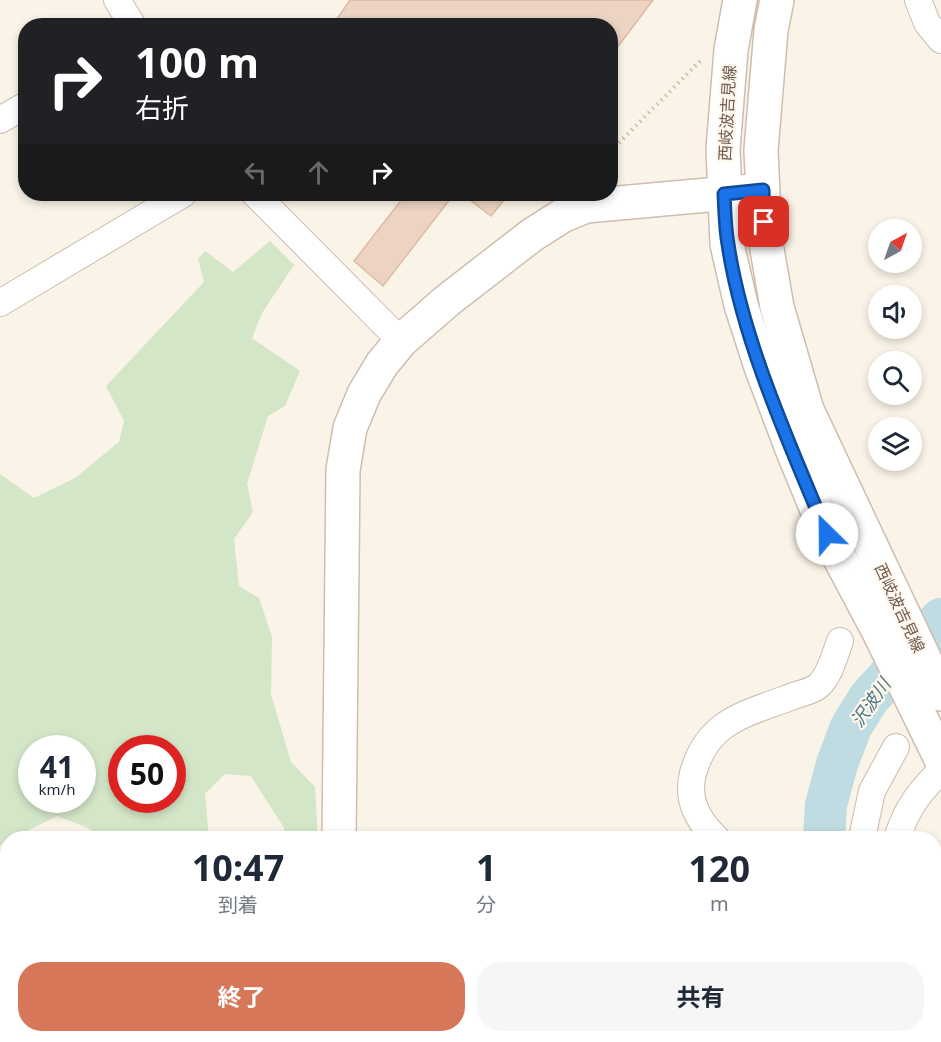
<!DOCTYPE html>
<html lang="ja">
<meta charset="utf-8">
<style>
body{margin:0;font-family:"Noto Sans","Noto Sans JP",sans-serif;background:#f6f6f7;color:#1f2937;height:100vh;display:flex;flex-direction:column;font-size:22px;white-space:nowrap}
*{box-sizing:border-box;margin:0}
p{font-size:20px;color:#747a83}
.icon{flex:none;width:33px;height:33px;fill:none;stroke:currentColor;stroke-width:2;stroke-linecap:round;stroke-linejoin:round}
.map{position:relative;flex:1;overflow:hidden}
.side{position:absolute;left:0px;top:831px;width:942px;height:212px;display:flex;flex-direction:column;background:#fff;border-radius:24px 24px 0 0;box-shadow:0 3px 9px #0003}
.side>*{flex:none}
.banner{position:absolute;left:18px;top:18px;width:600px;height:183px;border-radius:24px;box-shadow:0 3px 9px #0003;background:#202124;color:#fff;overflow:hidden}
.needle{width:39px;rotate:40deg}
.tools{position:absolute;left:868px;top:219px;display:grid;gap:12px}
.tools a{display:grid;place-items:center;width:54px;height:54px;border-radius:50%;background:#fff;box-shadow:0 3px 9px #0003;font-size:30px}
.speed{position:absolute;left:18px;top:735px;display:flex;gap:12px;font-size:30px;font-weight:700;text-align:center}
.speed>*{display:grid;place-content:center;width:78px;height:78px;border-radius:50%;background:#fff;box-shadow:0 3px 9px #0003;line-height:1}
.speed small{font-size:15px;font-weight:400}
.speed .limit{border:9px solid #d22;background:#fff;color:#111}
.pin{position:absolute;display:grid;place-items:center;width:51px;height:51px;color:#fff;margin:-26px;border-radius:12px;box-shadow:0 3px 9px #0006}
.me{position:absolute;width:66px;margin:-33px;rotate:337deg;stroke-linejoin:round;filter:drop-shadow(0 0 4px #0008)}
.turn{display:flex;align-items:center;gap:21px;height:126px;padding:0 18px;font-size:27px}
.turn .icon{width:78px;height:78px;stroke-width:2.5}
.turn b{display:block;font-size:42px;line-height:51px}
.lanes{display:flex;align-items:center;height:57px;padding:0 18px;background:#0003;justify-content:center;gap:30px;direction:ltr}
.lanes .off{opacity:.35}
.eta{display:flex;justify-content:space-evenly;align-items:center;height:102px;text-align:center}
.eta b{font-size:36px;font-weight:700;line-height:42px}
.action{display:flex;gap:12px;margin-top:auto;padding:12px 18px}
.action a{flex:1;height:69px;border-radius:24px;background:#d77759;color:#fff;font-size:24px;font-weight:700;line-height:69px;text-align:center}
.action a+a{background:#f6f6f7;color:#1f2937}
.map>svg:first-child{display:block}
.green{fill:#d3e6c7;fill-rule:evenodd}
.water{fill:#bedce2;stroke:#a5cbd2;stroke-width:1.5}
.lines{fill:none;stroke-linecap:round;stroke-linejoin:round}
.river{stroke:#bedce2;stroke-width:42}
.building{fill:#ecd3c2;stroke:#ddbba4;stroke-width:1.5}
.street-casing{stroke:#cbbbae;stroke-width:28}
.secondary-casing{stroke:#cfbdaf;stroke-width:36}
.path{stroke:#d1b7a5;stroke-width:4;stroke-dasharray:1.5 4.5;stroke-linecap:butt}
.street{stroke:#fff;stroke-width:26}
.secondary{stroke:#fff;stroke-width:33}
.route-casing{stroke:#114b97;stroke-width:15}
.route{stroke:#1a73e8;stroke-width:10}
.labels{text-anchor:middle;stroke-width:4.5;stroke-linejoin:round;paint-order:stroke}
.street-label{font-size:16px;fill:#715b4e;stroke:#fdf7ed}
.water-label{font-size:18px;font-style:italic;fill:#4a7882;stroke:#fdf7ed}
</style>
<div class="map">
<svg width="941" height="1042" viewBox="0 0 941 1042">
<rect width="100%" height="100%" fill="#faf3e7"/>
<path class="green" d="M270 241 294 265 262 313 252 338 300 371 285 406 268 416 247 484 253 512 234 539 239 586 259 598 272 637 271 694 291 762 315 787 318 838H286L284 828 251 776 225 774 205 794 209 838H102L88 828 57 816 13 838H8L7 842 0 845V474L34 498 75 478 119 442 124 421 106 386 204 282 198 259 205 251 233 272ZM32 748H82V800H32ZM122 748H172V800H122Z
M107 1035H152L148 1042H103Z
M291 1035H325V1042H291Z"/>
<path class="water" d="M883 1035H915L919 1042H887Z"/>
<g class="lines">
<path class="river" d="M824 838 826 805 837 764 851 727 869 698 941 619"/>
</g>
<path class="building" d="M350 0H653L610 57V26H332Z
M406 194H454L383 286 354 261Z
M462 194H509L491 216Z"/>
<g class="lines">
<g class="street-casing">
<path id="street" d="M117 0 133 26
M918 0 927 23 941 40
M0 120 26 105
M255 194 401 341
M0 303 183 194
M716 838C698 820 686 801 693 773 708 721 743 715 788 698 797 694 811 692 818 686 830 676 835 654 840 641
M862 838 872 791 896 747
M897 838C908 806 918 794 941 770
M934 974 941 989
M934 1029 941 1041
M201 1035 204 1042
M852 1035 857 1042
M334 1037 389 1042"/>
</g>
<g class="secondary-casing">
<path id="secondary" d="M740 0 731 50 723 149 727 244 741 305 761 367 792 449 827 534 879 632 941 759
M777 0 771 30 761 150 765 238 777 307 807 410 941 694
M339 838 343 470 350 428 364 394 382 364 401 341 448 300 532 235 562 216 586 206 763 190
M334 1042V1035"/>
</g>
<path class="path" d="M610 149 612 150 701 60"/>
<use href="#street" class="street"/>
<use href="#secondary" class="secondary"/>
</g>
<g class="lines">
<g class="route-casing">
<path id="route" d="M764 222 763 190 724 194C725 211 725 228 728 244 742 340 790 445 827 534"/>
</g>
<use href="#route" class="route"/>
</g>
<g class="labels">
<g class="street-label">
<text transform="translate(727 113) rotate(-87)" y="6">西岐波吉見線</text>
<text transform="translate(900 608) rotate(65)" y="6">西岐波吉見線</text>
</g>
<g class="water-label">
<text transform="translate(871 703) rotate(-55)" y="6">沢波川</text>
</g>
</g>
</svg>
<div class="tools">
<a><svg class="needle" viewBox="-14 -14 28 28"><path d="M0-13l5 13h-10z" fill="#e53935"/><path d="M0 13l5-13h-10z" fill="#747a83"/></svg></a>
<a><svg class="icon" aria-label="sound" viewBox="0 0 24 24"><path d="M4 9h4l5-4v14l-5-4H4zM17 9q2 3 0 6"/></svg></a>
<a><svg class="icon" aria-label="search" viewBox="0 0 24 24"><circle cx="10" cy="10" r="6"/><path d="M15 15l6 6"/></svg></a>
<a><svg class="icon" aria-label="layers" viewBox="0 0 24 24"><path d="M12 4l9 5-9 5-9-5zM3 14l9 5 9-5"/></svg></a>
</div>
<div class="speed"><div>41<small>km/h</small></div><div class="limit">50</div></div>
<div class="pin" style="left:764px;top:222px;background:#d93025"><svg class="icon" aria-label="arrive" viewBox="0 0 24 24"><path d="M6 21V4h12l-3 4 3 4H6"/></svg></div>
<svg class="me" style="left:827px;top:534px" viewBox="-20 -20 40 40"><circle r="19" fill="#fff"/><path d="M0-13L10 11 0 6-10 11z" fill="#1a73e8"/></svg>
<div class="banner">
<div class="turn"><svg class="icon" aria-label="right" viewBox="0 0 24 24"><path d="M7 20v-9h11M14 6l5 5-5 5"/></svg><div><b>100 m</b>右折</div></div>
<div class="lanes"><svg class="icon off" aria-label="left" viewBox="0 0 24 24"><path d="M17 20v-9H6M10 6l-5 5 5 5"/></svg><svg class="icon off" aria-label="ahead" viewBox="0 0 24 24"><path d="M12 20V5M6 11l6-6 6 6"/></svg><svg class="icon" aria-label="right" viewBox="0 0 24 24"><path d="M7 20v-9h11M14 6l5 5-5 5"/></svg></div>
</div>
<section class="side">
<div class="eta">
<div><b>10:47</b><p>到着</p></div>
<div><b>1</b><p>分</p></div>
<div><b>120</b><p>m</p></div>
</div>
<div class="action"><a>終了</a><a>共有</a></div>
</section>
</div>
